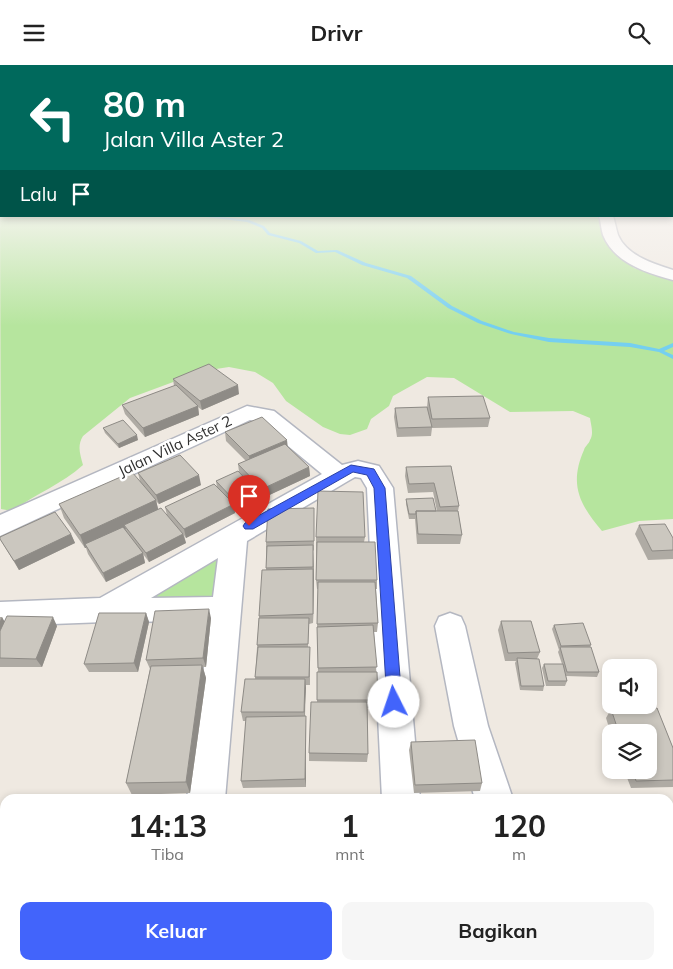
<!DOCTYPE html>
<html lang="id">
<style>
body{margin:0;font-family:Mulish,sans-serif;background:#f6f6f6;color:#222;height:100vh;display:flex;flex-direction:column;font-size:19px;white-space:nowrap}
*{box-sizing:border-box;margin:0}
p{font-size:16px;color:#767676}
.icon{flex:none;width:28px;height:28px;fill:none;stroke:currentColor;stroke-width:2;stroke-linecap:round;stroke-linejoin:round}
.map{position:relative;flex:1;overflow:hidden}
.details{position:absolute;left:0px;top:729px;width:674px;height:176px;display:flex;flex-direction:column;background:#fff;border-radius:15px 15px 0 0;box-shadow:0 2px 8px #0003}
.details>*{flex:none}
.hud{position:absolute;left:0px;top:0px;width:674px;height:152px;box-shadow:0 2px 8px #0003;background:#00695c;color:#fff;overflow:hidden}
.fabs{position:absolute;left:602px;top:594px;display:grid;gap:10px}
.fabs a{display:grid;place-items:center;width:55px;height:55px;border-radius:10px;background:#fff;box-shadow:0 2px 8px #0003;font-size:25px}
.pin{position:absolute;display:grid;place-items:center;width:42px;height:42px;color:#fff;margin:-51px -21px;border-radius:50% 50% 50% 0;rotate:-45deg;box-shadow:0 0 5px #0007}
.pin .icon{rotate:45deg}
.me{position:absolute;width:55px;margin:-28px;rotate:356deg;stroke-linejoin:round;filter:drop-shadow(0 0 4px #0008)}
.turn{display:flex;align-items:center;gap:18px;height:105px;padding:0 20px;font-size:22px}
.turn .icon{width:65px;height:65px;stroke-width:2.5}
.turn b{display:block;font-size:35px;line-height:42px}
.then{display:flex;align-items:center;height:48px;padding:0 20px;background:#0003;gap:10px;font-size:19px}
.eta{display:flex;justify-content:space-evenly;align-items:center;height:85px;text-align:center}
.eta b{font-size:30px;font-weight:700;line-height:35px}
.action{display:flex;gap:10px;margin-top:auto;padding:10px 20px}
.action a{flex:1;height:58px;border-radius:10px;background:#4264fb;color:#fff;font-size:20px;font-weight:700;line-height:58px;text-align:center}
.action a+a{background:#f6f6f6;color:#222}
header{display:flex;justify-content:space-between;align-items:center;height:65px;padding:0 20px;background:#fff;font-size:22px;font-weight:700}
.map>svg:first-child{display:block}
.green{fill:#b6e59e}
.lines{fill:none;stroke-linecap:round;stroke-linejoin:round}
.stream{fill:#75cff0;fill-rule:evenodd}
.minor-casing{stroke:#b4b7c1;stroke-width:3}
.minor{fill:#fff;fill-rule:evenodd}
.wall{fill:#afaba4}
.shaded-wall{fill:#8e8b86}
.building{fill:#cbc7bf;stroke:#8e8b86}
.route{fill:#4264fb;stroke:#2b41a3}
.labels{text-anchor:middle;stroke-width:5;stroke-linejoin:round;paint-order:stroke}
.street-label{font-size:15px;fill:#2e2e2e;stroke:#fff}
</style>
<header><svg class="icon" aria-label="menu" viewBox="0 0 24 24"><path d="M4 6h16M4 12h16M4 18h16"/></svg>Drivr<svg class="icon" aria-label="search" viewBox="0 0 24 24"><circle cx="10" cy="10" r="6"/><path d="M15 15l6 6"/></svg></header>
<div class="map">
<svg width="673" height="904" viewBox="0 0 673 904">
<rect width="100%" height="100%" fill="#efe9e1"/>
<path class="green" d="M0 135 1 151H597L608 179 634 203 673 216V454L639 456 602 466C579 439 569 419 584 385 585 381 589 379 590 375 594 369 591 360 590 353L573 346 510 347 454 313 427 312 393 331 389 341 371 354 367 364 350 370 340 369 323 362 286 336 273 318 255 307 229 302 203 306 130 333 83 371C77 381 80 389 83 400 62 419 34 430 12 446L1 444Z
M224 488 213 537 143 535Z"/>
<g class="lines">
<path class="stream" d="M198 151H213L249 155 264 161 270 168 301 176 318 186 337 185 366 198 411 211 452 241 482 256 514 267 549 273 630 278 659 284 673 278V282L664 286 673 290V294L659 287 630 282 549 277 511 269 478 258 448 243 407 213 362 200 335 187 316 188 299 178 268 170 262 163 247 157Z"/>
<g class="minor-casing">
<path id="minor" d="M599 151H613C615 157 616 164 618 170 627 191 654 199 673 205V215C647 208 614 198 603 170 601 164 601 157 599 151Z
M247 341 274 346 342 400 358 396 379 401 393 423 420 734H382L367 423 361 413 355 412 348 416 247 476 225 734H187L210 556 105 557 0 561V537L100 533 322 409 259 357 250 355 0 471V450ZM218 493 213 532 151 533Z
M450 548 461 552 465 561 488 661 513 734H475L454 661 435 561 439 552Z
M384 900H428V904H384Z"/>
</g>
<use href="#minor" class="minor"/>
</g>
<path class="wall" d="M173 314 239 329 202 345 198 342 199 350 145 372 125 349 122 340 174 321Z
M428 332 490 353 488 362 432 363 431 371 397 372 394 352 395 343 427 342Z
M103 363 138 375 119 383 105 368Z
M225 367 288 382 309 402 310 411 263 433 257 427 258 435 236 445 234 444 235 448 186 473 184 470 186 478 149 497 143 489 145 498 106 517 88 489 86 483H85L64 453 59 439 140 416 138 408 201 420 159 439 156 436 158 444 167 450 165 442 217 423 216 416 239 407 238 399 246 396 226 376Z
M451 401 459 441 458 446 462 470 460 479H417L415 454H409L406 439V434L437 446 433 427 408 428 405 411 406 402Z
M314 443V485L313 486 314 513 313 558 309 559 308 582H310V620H306L305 651 306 659V722L243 723 241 716 246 656H243L241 647 255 614 259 551 266 505V477Z
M639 460 673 473V494L648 495 635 469Z
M71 469 75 478 19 505 0 474Z
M316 472H365L364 477 377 515V524H376L378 558 377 567H374L378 635 377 643H367L368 689 367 697 309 696V688L317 637 318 607 317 562 318 524H317L316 515Z
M146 548 149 557 138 607H89L84 599Z
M0 552H2L4 557 57 561 42 602H0Z
M211 553 206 602H203L206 613 190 728 132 730 126 718 150 604 146 595Z
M501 556 540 587 537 594 544 621 543 626 520 625 515 598 516 596H505L498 565Z
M554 560 591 580 590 582 599 607 597 612 566 611 567 616 565 621H546L542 603 544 599H562L558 587 559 585 552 564Z
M657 643 673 683V722L631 723 624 705H649V668H611V669L606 653 611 644Z
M411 677 482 718 480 726 414 728 409 685Z
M494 900H629L630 904H495Z"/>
<path class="shaded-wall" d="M238 320 239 329 202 345 200 336Z
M198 341 199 350 145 372 143 363Z
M137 370 138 375 119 383 118 379Z
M287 375 288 384 250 400 249 391Z
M309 402 310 411 263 433 262 424Z
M199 410 201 420 159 439 156 430Z
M257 426 258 435 236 445 235 436Z
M156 435 159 448 124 460 126 464 87 483 85 479 86 483H85L80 470Z
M234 439 235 448 186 473 184 464Z
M71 469 75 478 19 505 14 496Z
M183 469 186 478 149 497 146 488Z
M313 480 314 513 313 558Z
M143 488 145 498 106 517 103 508Z
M209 544 211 553 206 602 203 593Z
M146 548 149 557 138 607 134 598Z
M2 552 7 561 0 577V556Z
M53 552 57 561 42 602 36 594Z
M202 600 206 613 190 728 186 717Z
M305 614 306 623 304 656V647Z
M306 651V722L305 714Z"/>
<path class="building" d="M209 299 238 320 200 336 173 314Z
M176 320 198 341 143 363 122 340Z
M483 331 490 353 432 354 428 332Z
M427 342 432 362 398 363 395 343Z
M262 352 287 375 249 391 225 367Z
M123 355 137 370 118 379 103 363Z
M285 379 309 402 262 424 238 399Z
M180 390 199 410 156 430 138 408Z
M451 401 459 441 440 442 434 418 409 419 406 402Z
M238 406 257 426 235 436 216 416Z
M132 407 156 435 80 470 59 439Z
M214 419 234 439 184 464 165 442Z
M318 426 363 427 365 472H316Z
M433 433 436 446H416V449H409L406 434Z
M161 443 183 469 146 488 124 460Z
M314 443V476L266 477 268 444Z
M416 446H458L462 470 418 469Z
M55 447 71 469 14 496 0 474V472Z
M665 459 673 473V485L652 486 639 460Z
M123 462 143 488 103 508 85 479Z
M317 477H375L377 515H316Z
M313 480V502L266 503 267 481Z
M313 504V549L259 551 262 505Z
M318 517H375L378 558 317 559Z
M209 544 203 593 146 595 155 546Z
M99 548H146L134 598 84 599Z
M7 551 53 552 36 594 0 593V566Z
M259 553H309L308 579 257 580Z
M501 556H531L540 587 508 588Z
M583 558 591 580 561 581 554 560Z
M373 560 377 602 318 603 317 562Z
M258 582H310L309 612H255Z
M560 582H591L599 607H567Z
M517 593 539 594 544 621H521Z
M544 599H563L567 616H548Z
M202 600 186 717 126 718 151 601Z
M317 607H377L378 635H317Z
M245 614H305L304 647H241Z
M311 637H367L368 689 309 688Z
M657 643 673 683V715L636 716 633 705H649V668H619L611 644Z
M306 651 305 714 241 716 246 652Z
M475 675 482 718 415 720 411 677Z
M334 900H385V904H334Z
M499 900H551V904H499Z
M554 900H629L630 904H555Z"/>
<linearGradient id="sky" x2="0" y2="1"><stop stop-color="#7abfeb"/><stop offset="0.52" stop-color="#f8f5f2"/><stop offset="1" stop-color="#f8f5f2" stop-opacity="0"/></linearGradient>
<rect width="673" height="261" fill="url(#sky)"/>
<path class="route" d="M351 400 374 404 385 423 402 637 400 641 394 643 389 641 387 637 374 423 367 410 353 407 253 464H245L243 461 245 458Z"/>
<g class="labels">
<g class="street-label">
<text transform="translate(175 381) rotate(-25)" y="5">Jalan Villa Aster 2</text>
</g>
</g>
</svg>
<div class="fabs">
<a><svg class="icon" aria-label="sound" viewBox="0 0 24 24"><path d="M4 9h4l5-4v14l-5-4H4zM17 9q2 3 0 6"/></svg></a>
<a><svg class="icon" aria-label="layers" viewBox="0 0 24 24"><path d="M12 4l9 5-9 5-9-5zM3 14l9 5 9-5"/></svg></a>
</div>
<div class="pin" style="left:249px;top:461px;background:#d93025"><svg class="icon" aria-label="arrive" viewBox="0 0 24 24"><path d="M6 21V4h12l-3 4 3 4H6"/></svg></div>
<svg class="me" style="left:394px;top:637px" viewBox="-20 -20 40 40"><circle r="19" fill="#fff"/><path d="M0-13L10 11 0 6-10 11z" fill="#4264fb"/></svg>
<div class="hud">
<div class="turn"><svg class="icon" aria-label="left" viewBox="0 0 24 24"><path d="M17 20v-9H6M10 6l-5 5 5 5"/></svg><div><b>80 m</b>Jalan Villa Aster 2</div></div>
<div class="then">Lalu<svg class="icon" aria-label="arrive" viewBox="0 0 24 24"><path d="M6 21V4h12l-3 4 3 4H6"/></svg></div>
</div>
<section class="details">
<div class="eta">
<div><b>14:13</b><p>Tiba</p></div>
<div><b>1</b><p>mnt</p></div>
<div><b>120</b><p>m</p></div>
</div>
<div class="action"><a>Keluar</a><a>Bagikan</a></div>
</section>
</div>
